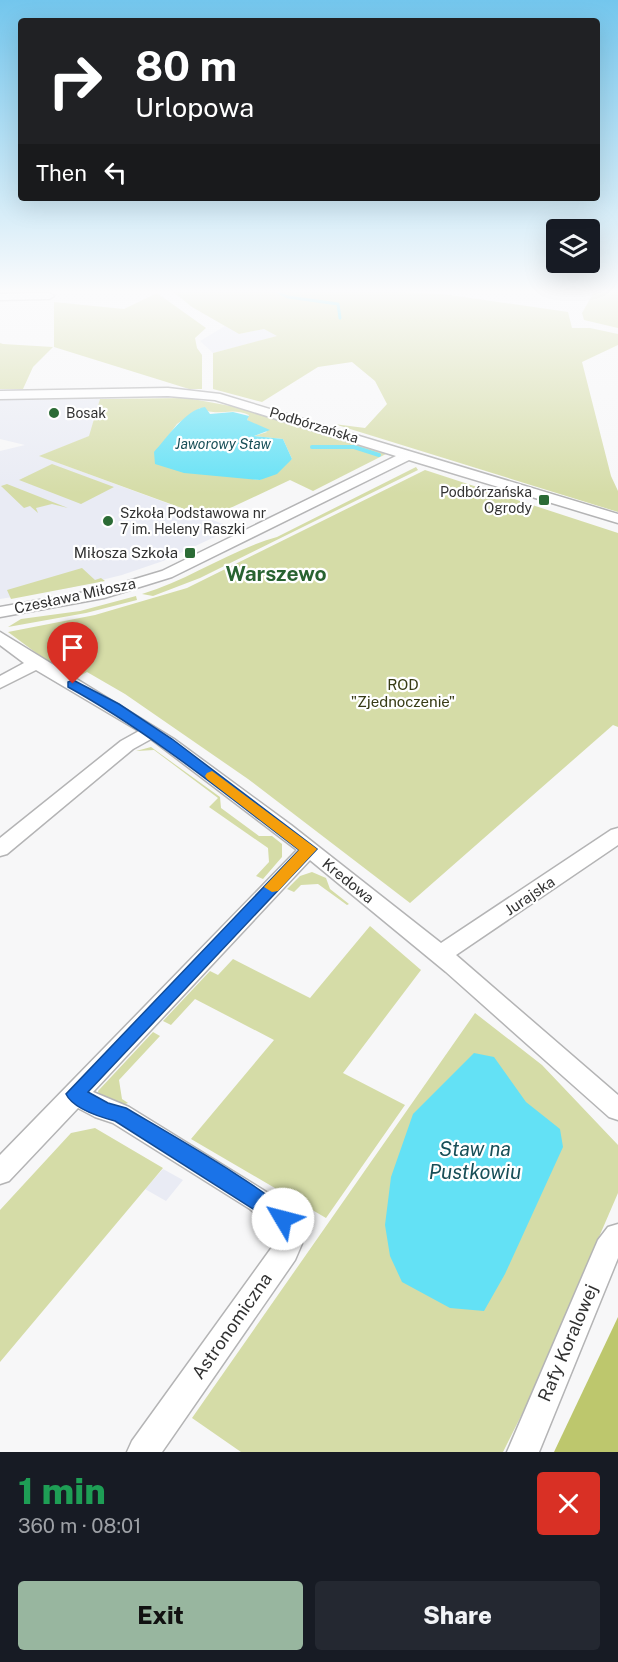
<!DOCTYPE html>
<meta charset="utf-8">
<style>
body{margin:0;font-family:"Public Sans",sans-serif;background:#242831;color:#f1f3f6;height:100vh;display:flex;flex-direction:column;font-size:22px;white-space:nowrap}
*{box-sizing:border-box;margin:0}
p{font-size:20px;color:#9ea1a6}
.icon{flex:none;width:33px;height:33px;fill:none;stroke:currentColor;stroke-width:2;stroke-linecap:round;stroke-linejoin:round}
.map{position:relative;height:1452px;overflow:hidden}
.drawer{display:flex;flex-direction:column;background:#171b24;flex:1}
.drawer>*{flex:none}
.top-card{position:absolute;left:18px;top:18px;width:582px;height:183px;border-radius:6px;box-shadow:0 6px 24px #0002;background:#202124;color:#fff;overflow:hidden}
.controls{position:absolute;left:546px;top:219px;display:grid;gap:12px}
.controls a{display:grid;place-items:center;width:54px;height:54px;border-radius:6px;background:#171b24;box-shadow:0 6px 24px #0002;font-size:30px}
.pin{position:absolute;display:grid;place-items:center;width:51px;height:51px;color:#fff;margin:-62px -26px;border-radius:50% 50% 50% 0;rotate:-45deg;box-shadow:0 0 6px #0007}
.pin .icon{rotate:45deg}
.me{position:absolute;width:66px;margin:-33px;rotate:307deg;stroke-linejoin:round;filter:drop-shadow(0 0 4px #0008)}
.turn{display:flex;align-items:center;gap:21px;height:126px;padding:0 18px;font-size:27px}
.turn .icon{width:78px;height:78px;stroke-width:2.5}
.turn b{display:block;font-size:42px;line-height:51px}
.then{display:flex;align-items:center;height:57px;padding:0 18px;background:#0003;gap:12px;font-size:22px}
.round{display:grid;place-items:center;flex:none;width:63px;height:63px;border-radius:6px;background:#242831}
.head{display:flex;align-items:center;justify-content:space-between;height:102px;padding:0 18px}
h1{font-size:36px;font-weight:800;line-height:45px;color:#1e9e55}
.primary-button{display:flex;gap:12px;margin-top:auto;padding:12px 18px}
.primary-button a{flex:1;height:69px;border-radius:6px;background:#98b69f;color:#111;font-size:24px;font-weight:800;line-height:69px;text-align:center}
.primary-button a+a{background:#242831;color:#f1f3f6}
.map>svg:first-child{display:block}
.built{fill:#e9ebf4}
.green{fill:#d5dca7;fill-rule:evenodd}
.forest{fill:#bdc76d}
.water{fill:#63e1f5}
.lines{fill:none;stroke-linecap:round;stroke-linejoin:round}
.stream-far1{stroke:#63e1f5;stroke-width:3}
.stream{stroke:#63e1f5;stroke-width:4}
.minor-casing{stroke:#b4b4b5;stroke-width:3}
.minor{fill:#fff;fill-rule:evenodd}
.route{fill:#1a73e8;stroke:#114b97;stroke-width:1.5}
.slow{fill:#f59e0b}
.poi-dot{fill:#2b6b35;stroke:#fff;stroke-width:2}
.labels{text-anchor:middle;stroke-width:4.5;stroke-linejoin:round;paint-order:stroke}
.far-poi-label{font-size:14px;fill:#323232;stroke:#fff;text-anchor:start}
.far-street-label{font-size:14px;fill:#323232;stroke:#fff}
.far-water-label{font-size:14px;font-style:italic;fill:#184f58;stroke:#fff}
.poi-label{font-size:15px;fill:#323232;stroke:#fff;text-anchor:end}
.street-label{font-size:15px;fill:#323232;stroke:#fff}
.park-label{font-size:15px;fill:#373b15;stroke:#fff}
.near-street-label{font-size:18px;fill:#323232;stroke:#fff}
.near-water-label{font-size:20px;font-style:italic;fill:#184f58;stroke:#fff}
.district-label{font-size:21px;font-weight:bold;fill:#286331;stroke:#fff}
</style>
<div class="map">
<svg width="618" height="1452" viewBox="0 0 618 1452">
<rect width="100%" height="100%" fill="#f7f7f8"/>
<path class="built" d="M225 326 239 334 264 329 278 336 213 353 200 341Z
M100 399 90 436 40 456 234 528 163 561 122 575 69 588 0 599V451L25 445 0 439V400Z
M163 1169 183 1180 166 1201 145 1189Z"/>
<path class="green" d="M171 290H354L443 294 568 312 572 328H590L618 334V345L582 362 611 476 618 491V512L334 424 365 428 387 404 375 381 352 362 318 367 262 402 213 389V353L277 336 264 329 239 334 192 307Z
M618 290V328L584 320 582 313 594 292Z
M157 293 206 328 195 338 197 348 202 355V389H189L54 347V302L124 309Z
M0 343 3 344 53 347 33 367 23 389H0Z
M187 398 247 409 386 454 313 491 290 480 209 518 39 456 89 436 100 399ZM200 408C219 418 230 406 249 415L247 420C253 426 261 425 267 432L254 436 283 439 292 459 260 480 238 477 168 436 177 424Z
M52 464 114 487 81 504 19 480Z
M416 467 418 470 200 578 153 596 142 594C189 580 230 550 277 537Z
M425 470 618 533V727L613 725 410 903 248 779 125 694 87 672 78 677 47 661 8 632 95 615 187 588Z
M7 484 68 508 52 504 36 508 38 513 30 506 24 508 1 486Z
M82 568 95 580 101 578 105 581 11 599 7 590Z
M136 596 137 600 86 613 8 627 21 619 80 611Z
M151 747 220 797 221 808 259 836H272L282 844V857L263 879 256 876 269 862 268 848 209 807 218 798 154 750 136 751Z
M312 872 326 878 330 889 349 904 347 905 318 884 301 885 294 892 287 889 300 876Z
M370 926 421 970 343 1073 405 1105 326 1218 191 1139 274 1040 195 999 171 1025 163 1021 210 971 218 975 233 959 310 998Z
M475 1013 542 1065 618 1145V1193L526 1406 503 1452H241L192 1418Z
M153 1032 160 1036 119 1080 122 1099 128 1103 120 1106 99 1096 98 1091Z
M95 1128 163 1168 0 1362V1210L71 1133Z"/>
<path class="forest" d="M618 1317V1452H554Z"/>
<path class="water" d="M205 407 210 414 233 412 249 416 247 420 270 430 254 436 283 439 292 459 277 474 260 480 184 473 155 464 154 452C166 439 186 409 205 407Z
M474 1053 494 1057 526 1102 560 1129 563 1147 505 1274 484 1311 450 1308 402 1282 390 1256 385 1225 391 1177 413 1114Z"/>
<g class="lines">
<path class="stream-far1" d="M273 290 288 297 338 304 340 318"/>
<path class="stream" d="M312 447H354L379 455"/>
<g class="minor-casing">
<path id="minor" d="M0 294 49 293 54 296 49 299 0 300Z
M168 388 220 394 618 514V523L409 460 172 577 104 598 0 617V607L102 589 162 571 396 456 215 400 168 396 0 399V391Z
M0 632 174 739 291 825 441 943 611 830 618 828V845L456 955 618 1095V1120L609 1117 446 972 310 860 93 1092 129 1107 268 1193 293 1210 303 1230 304 1239 295 1260 162 1452H127L132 1441 275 1243 273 1228 250 1209 113 1123 95 1117 78 1108 9 1181 0 1184V1155L297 850 151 739 133 749 7 854 0 856V838L121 741 139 731 36 670 0 688V676L24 663 0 645Z
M618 1224V1258L539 1452H507L598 1240 608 1227Z"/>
</g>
<use href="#minor" class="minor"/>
</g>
<linearGradient id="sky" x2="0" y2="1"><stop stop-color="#73c6ed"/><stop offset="0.59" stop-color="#fbfbfc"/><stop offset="1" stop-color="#fbfbfc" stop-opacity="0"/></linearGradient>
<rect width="618" height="494" fill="url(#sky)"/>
<path class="route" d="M73 680 119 704 172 739 317 849 88 1092 108 1103 126 1108C154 1125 284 1198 293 1219L290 1226 283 1228 115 1121C100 1117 73 1109 66 1094L299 850C224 793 151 733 68 687V682Z"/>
<path class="slow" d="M212 771 317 849 278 891 272 892 264 887 299 850 207 779 205 776 207 773Z"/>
<g class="poi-dot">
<circle cx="54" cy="413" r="6"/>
<rect x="538" y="494" width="12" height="12" rx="3"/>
<circle cx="108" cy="521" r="6"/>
<rect x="184" y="547" width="12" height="12" rx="3"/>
</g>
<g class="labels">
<g class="far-poi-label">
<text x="66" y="418">Bosak</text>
<text x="532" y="497" text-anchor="end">Podbórzańska<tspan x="532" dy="16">Ogrody</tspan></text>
<text x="120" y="518">Szkoła Podstawowa nr<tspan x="120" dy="16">7 im. Heleny Raszki</tspan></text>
</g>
<g class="far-street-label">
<text transform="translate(314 425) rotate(17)" y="5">Podbórzańska</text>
</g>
<g class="far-water-label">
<text x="223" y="449">Jaworowy Staw</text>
</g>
<g class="poi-label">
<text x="178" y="558">Miłosza Szkoła</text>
</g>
<g class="street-label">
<text transform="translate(75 596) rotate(-12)" y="5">Czesława Miłosza</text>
<text transform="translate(348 881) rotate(39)" y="5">Kredowa</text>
<text transform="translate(530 896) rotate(-34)" y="5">Jurajska</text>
</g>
<g class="park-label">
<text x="403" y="690">ROD<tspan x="403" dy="17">"Zjednoczenie"</tspan></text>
</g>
<g class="near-street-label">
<text transform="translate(232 1326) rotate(-55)" y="6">Astronomiczna</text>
<text transform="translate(568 1343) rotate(-67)" y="6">Rafy Koralowej</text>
</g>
<g class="near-water-label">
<text x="475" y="1156">Staw na<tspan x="475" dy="23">Pustkowiu</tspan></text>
</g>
<g class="district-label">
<text x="276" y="581">Warszewo</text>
</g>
</g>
</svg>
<div class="controls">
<a><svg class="icon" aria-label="layers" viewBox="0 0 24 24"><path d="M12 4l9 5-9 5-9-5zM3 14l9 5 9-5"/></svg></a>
</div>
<div class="pin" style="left:73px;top:684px;background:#d93025"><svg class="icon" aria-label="arrive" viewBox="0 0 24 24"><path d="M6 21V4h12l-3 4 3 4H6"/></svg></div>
<svg class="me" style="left:283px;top:1219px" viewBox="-20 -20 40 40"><circle r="19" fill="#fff"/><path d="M0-13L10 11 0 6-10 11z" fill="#1a73e8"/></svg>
<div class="top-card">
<div class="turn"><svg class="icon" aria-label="right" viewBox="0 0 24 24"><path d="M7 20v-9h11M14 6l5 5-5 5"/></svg><div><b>80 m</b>Urlopowa</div></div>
<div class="then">Then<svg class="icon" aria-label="left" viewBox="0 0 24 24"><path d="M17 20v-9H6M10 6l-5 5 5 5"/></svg></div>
</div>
</div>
<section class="drawer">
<div class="head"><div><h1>1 min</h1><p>360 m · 08:01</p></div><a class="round" style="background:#d93025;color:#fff"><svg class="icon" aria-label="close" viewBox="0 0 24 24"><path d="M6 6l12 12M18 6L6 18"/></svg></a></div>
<div class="primary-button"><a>Exit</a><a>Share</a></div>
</section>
